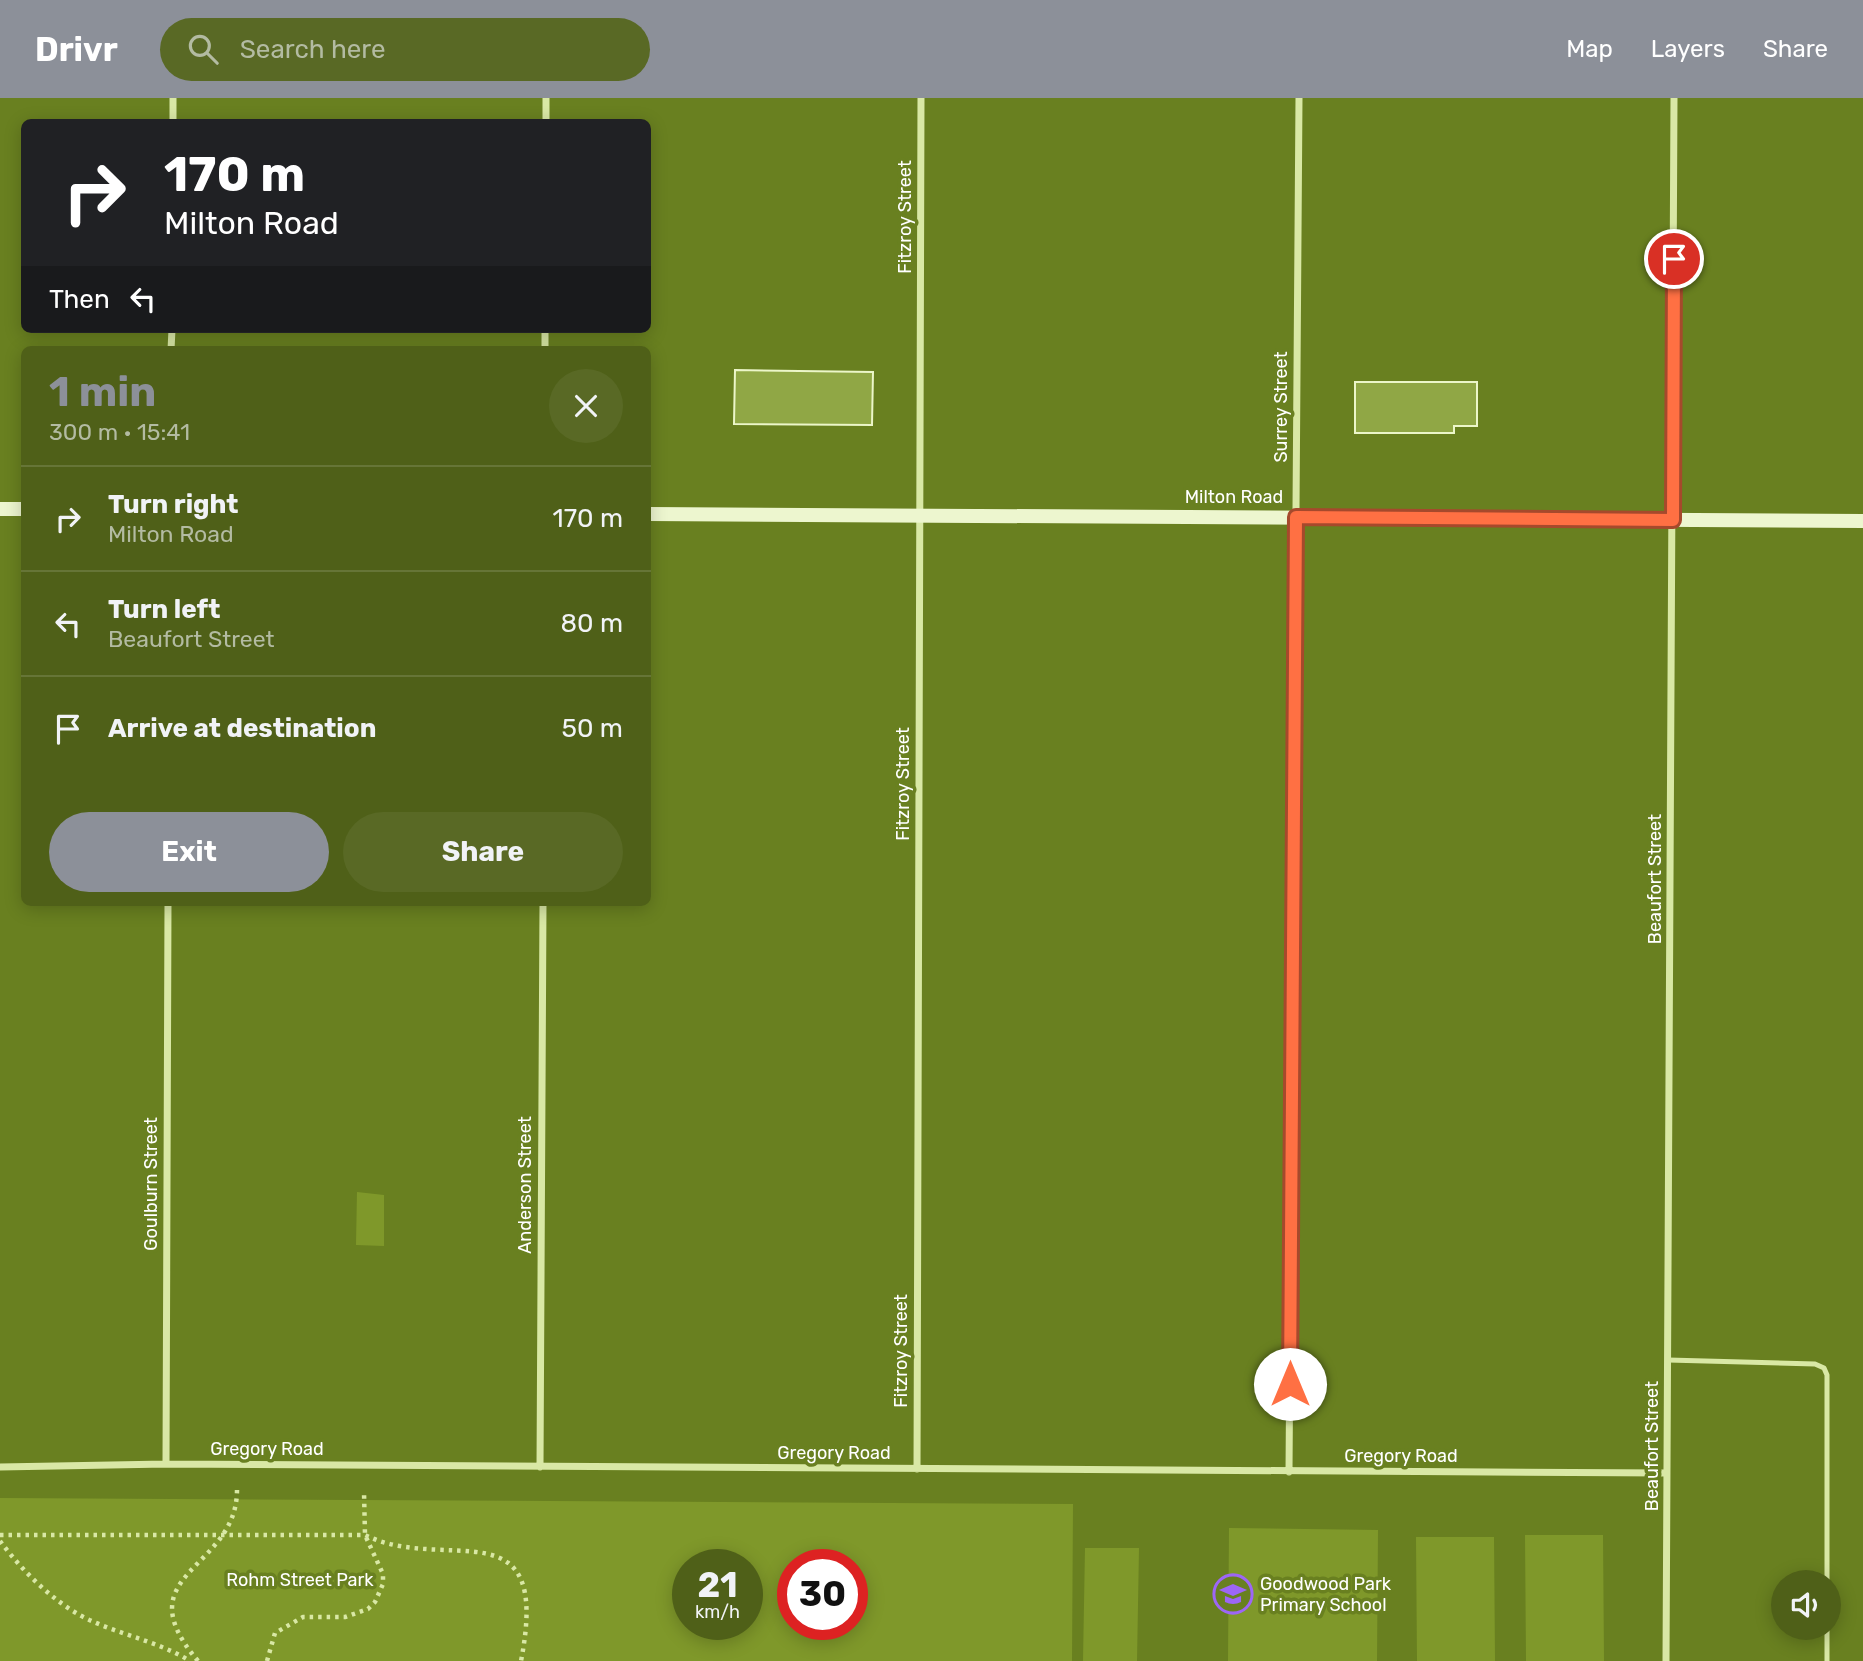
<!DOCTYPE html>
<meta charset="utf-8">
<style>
body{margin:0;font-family:Rubik,sans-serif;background:#596925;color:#f1f3f6;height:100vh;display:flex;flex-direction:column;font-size:26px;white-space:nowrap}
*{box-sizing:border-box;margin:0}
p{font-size:23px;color:#b3bba2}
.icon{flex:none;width:38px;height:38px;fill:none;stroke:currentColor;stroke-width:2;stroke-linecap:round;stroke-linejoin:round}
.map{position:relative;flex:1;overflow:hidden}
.panel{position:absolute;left:21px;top:248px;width:630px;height:560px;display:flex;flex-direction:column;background:#4f6018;border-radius:10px;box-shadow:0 4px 18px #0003}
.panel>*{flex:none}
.banner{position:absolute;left:21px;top:21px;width:630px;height:214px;border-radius:10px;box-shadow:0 4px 18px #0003;background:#202124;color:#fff;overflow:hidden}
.fabs{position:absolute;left:1771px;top:1472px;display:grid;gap:14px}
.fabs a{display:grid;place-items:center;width:70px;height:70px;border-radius:50%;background:#4f6018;box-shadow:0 4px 18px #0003;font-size:35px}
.speed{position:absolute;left:672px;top:1451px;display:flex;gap:14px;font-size:35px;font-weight:700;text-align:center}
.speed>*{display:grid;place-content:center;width:91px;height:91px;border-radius:50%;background:#4f6018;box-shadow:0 4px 18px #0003;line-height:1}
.speed small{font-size:18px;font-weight:400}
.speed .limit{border:10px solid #d22;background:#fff;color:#111}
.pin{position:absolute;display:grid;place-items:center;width:60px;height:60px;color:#fff;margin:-30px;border:4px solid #fff;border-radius:50%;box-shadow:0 2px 7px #0007}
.me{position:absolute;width:77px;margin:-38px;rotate:0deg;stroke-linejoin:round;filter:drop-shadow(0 0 5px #0008)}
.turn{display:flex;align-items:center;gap:24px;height:147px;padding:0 28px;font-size:32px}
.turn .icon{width:91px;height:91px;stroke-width:2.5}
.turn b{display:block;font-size:49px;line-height:60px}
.then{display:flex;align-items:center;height:66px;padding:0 28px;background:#0003;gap:14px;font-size:26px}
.round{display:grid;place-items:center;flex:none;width:74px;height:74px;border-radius:37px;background:#596925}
.summary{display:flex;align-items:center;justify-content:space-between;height:119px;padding:0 28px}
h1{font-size:42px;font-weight:700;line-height:52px;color:#8c9099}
.cta{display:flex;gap:14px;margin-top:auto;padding:14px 28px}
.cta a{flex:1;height:80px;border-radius:42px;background:#8c9099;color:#fff;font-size:28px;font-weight:700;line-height:80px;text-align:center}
.cta a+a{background:#596925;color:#f1f3f6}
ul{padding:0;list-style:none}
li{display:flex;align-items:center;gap:21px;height:105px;padding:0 28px;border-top:2px solid #667537}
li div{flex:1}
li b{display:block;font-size:26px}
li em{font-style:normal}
header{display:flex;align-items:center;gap:42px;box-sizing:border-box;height:98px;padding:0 35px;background:#8c9099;color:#fff}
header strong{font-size:33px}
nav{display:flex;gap:38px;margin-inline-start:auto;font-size:24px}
.search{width:490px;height:63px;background:#596925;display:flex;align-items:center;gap:18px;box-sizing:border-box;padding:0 24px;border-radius:38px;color:#b3bba2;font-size:26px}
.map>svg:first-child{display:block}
.green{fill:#7f982a;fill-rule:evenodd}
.building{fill:#90a745;stroke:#ecf6c9;stroke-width:2}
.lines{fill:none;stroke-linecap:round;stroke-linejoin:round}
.path{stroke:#d9e8a5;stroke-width:4.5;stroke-dasharray:3.5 5;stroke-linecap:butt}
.lane{stroke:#d9e8a5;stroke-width:5}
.street{stroke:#d9e8a5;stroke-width:7}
.secondary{stroke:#edf6cf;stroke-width:14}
.route-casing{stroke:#a6492c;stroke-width:18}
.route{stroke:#ff7043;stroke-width:12}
.labels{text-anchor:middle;stroke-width:7;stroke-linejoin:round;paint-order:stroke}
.street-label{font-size:18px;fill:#fff;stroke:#698020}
.park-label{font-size:18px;fill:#fff;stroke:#698020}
.poi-label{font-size:18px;fill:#fff;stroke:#698020;text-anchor:start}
</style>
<header>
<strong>Drivr</strong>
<div class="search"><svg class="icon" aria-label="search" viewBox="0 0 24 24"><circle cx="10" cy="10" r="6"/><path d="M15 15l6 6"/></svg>Search here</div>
<nav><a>Map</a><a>Layers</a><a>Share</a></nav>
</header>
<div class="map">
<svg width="1863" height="1563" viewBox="0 0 1863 1563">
<rect width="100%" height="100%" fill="#698020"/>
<path class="green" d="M357 1094 384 1097V1148L356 1147Z
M0 1400 1073 1406 1072 1563H0ZM688 1466H747V1526H688ZM793 1466H852V1526H793Z
M1229 1430 1378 1432 1377 1563H1228ZM1285 1506 1321 1507V1512H1284Z
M1525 1437H1603L1604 1563H1526Z
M1416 1439H1494L1495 1563H1417Z
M1085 1450H1139L1137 1563H1083Z"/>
<path class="building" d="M735 272 873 274 872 327 734 326Z
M1355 284H1477V328H1454V335H1355Z"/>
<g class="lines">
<path class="path" d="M0 1437H365C446 1477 552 1404 521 1563
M0 1443C23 1474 58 1509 94 1524 126 1538 161 1545 190 1563
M198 1563C122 1474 237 1473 237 1392
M267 1563 275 1535 303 1519H345L368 1511 375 1504 383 1486V1476L365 1437 364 1394"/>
<path class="lane" d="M1668 1262 1815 1266 1824 1270 1827 1277V1484
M1827 1563V1530"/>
<path class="street" d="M173 24V0
M546 24V0
M171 252 172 231
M545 252V231
M166 1366 168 805
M0 1369 166 1366 1667 1375
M540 1369 543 805
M917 1371 921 0
M1289 1374 1299 0
M1666 1563 1674 0"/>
<path class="secondary" d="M0 411H24
M648 416 1863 423"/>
</g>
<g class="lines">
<g class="route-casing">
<path id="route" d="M1290 1286 1296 419 1673 422 1674 161"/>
</g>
<use href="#route" class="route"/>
</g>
<defs>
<g id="school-ring" transform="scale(2.0125)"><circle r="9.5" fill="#698020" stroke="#9d66f5" stroke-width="1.5"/><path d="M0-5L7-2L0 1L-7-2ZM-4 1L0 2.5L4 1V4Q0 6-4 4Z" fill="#9d66f5"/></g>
</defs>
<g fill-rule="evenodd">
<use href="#school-ring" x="1233" y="1496"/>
</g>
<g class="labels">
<g class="street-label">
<text transform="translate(905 119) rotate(-90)" y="6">Fitzroy Street</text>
<text transform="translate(1281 309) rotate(-90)" y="6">Surrey Street</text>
<text x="1234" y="405">Milton Road</text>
<text transform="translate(903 686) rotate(-90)" y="6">Fitzroy Street</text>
<text transform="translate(1655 781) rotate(-90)" y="6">Beaufort Street</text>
<text transform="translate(151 1086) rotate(-90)" y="6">Goulburn Street</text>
<text transform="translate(525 1087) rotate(-90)" y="6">Anderson Street</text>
<text transform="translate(901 1253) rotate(-90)" y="6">Fitzroy Street</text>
<text transform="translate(1652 1348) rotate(-90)" y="6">Beaufort Street</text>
<text x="267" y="1357">Gregory Road</text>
<text x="834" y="1361">Gregory Road</text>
<text x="1401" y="1364">Gregory Road</text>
</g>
<g class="park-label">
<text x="300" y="1488">Rohm Street Park</text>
</g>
<g class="poi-label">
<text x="1260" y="1492">Goodwood Park<tspan x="1260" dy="21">Primary School</tspan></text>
</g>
</g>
</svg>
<div class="fabs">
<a><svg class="icon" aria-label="sound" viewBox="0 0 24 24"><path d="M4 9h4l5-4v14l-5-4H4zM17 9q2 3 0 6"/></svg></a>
</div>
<div class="speed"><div>21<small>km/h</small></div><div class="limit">30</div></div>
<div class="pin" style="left:1674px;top:161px;background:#d93025"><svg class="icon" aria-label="arrive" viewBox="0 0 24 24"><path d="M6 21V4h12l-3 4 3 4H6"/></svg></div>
<svg class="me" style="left:1290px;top:1286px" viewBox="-20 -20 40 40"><circle r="19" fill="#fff"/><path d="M0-13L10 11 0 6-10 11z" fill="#ff7043"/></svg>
<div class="banner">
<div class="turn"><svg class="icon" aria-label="right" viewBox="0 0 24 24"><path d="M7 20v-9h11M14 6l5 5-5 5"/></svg><div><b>170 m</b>Milton Road</div></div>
<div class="then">Then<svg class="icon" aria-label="left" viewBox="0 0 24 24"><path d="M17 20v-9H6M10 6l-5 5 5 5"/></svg></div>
</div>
<section class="panel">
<div class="summary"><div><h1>1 min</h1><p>300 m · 15:41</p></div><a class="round"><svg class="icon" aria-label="close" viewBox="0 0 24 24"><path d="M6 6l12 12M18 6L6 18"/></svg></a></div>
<ul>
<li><svg class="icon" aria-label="right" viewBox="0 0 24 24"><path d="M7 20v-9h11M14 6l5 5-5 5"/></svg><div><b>Turn right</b><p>Milton Road</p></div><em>170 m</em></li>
<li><svg class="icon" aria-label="left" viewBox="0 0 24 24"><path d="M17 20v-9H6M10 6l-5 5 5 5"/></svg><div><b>Turn left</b><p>Beaufort Street</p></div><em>80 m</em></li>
<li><svg class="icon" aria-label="arrive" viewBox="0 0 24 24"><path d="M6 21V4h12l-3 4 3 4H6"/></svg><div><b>Arrive at destination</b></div><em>50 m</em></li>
</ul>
<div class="cta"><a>Exit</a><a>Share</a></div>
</section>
</div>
